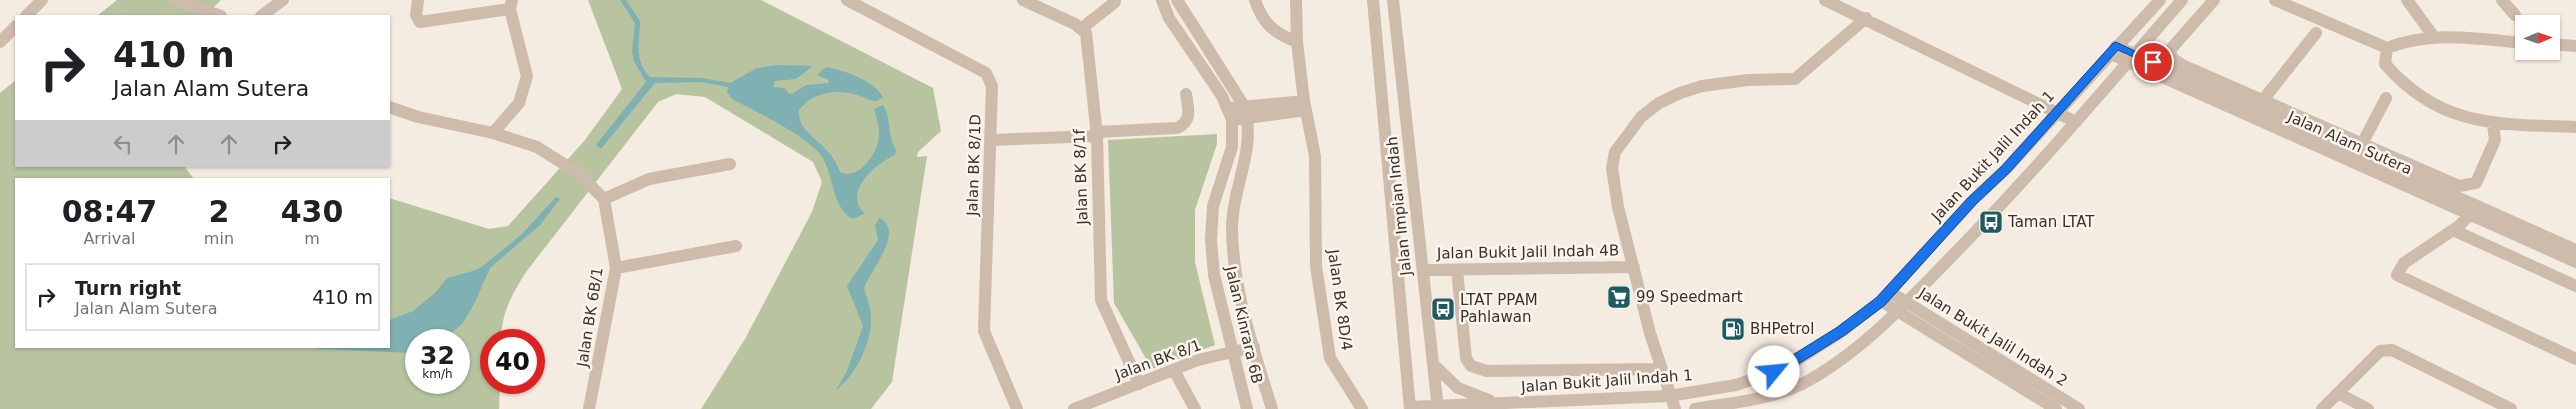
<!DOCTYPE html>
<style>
body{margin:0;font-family:"DejaVu Sans",sans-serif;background:#f6f6f6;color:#202124;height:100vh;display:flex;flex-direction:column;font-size:19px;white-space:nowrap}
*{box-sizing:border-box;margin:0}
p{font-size:16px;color:#757577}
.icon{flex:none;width:28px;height:28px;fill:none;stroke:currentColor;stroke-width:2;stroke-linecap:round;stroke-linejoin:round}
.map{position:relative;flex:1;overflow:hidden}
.drawer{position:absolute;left:15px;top:178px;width:375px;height:170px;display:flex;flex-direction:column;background:#fff;border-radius:0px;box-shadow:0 1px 4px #0004}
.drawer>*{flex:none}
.guide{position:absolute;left:15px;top:15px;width:375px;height:152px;border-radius:0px;box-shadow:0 1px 4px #0004;background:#fff;color:#202124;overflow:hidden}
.needle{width:32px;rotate:88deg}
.buttons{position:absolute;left:2515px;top:15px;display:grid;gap:10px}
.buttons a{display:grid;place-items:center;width:45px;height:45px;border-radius:0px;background:#fff;box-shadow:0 1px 4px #0004;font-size:25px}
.speed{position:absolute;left:405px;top:329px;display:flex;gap:10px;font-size:25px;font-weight:700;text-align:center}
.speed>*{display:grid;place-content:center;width:65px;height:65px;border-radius:50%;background:#fff;box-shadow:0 1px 4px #0004;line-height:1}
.speed small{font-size:12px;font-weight:400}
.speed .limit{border:8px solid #d22;background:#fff;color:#111}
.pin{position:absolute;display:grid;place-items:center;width:42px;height:42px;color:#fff;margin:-21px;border:2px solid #fff;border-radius:50%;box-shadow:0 1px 5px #0007}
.me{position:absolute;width:55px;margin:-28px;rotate:62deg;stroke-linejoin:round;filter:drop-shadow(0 0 4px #0008)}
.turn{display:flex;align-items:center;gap:18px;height:105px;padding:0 15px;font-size:22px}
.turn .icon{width:65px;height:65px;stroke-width:2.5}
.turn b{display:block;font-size:35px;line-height:42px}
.lanes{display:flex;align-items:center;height:48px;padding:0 15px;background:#0003;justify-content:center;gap:25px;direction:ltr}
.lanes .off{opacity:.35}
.eta{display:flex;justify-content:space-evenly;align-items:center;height:85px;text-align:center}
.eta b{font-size:30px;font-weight:700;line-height:35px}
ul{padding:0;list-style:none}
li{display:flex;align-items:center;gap:15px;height:68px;margin:0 10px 8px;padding:0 5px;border:2px solid #e0e0e0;border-radius:0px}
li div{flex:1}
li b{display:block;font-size:19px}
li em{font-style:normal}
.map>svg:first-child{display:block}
.green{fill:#b8c4a0;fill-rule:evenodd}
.water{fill:#7fb0b2}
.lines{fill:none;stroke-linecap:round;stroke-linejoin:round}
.minor{stroke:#cdbbac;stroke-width:12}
.tertiary{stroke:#cdbbac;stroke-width:12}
.route{fill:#1a73e8;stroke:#114b97}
.labels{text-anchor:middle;stroke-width:5;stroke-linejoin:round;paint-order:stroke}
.street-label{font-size:15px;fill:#3b302b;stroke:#fbf5ee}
.poi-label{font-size:15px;fill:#3b302b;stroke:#fbf5ee;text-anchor:start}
</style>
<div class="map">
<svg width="2576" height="409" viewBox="0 0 2576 409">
<rect width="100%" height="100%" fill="#f4ebe1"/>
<path class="green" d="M117 0H221L205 16H97Z
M588 0H761L933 88 941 131 918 152 917 157 927 156 892 382 871 409H701L745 339 812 212 822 182 813 162 705 97 676 94 658 102 526 272C512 294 501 314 501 340H491V382L500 383 499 409H0V93L16 80V166H184L194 179H16V346H389V198L489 229 508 226 585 140 622 89ZM416 340H459V382H416Z
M1217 134V144L1195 210V262L1215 345 1152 369 1114 303 1108 140Z"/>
<path class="water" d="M620 0H626L640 21C640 43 633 59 650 77L702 78 730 83 757 68 777 65 813 66 796 79 775 81 773 87 785 88 788 93 792 94 806 85 828 83 829 80 817 75 826 67C843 70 874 80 883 97L877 101C869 101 861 96 854 94 835 89 811 93 799 110 797 131 818 138 829 153 835 159 837 166 841 173 861 179 880 151 879 132 879 124 876 117 874 109L883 105C892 119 887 137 896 150L895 155C879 162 852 183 858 204 859 208 863 210 864 214L852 219C830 205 835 174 820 154 805 135 755 111 732 99L727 92 728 87 701 82 655 83 601 149 596 145 646 82 634 61 632 51 635 23Z
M556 197 560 199 540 225 490 268 475 302 463 323 443 340H416V351L412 353 319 349 315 346H389V320L413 311 435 293 447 278 476 270 484 265 521 235Z
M879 218C906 230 870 271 864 288 867 299 872 310 871 322 870 346 855 376 836 390L847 371 863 326 847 286 878 240 875 226Z"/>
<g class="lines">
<path class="minor" d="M175 0 221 16
M418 0 416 15 420 22 510 9
M847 0 986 73 992 86 984 331 1017 409
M1023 0 1075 24 1086 33 1097 136 1101 300 1139 384
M1255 0C1263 24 1274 33 1297 42
M1296 0 1297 42 1304 101 1315 156 1316 266 1330 358 1362 409
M1825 0 2076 122
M2214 0 2170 50 2172 58 2182 65 2459 186 2476 183 2495 140 2493 124
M2275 0 2387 48
M2407 0 2434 37
M2502 0 2515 15
M26 16 42 0
M261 16 283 0
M1081 29 1115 2
M0 42 16 26
M2551 44 2576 46
M2116 46 2576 250
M2387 48 2385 64C2441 128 2497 124 2576 127
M2387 48C2432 30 2478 39 2524 43
M2111 54 2576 262
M2263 100 2316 33
M389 107 418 117 493 133 537 147 578 173 604 199 616 268 589 409
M1229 108 1304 101
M1232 120 1306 110
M1096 132 1177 128C1193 121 1188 108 1186 94
M493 133 519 103 527 76 510 9 512 0
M991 140 1097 136
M2362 144 2386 98
M604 199 649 179 730 164
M2474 210 2459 226 2404 263 2397 275 2576 359
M2453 230 2576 286
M616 268 736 246
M1423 270 1634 267
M1457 270 1466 358 1471 366 1487 371 1659 369
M1174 370 1195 409
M2338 393 2368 409
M1074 409 1198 360 1254 347
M1675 409 1650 333 1618 207 1612 168 1615 152 1641 117 1659 103 1680 93 1702 86 1748 80 1795 79 1866 18
M2322 409 2380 351 2392 350 2511 409"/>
<path class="tertiary" d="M1162 0 1169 18 1222 96 1232 120V147L1213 206 1211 240 1214 275 1247 409
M1177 0 1244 106C1257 149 1233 184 1232 226 1232 289 1254 350 1272 409
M1373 0 1410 409
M1393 0 1438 409
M1890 292 2079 409
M1881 301 2056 409
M1434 365 1458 388 1489 400
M1410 407 1669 396 1736 385 1785 368 1841 332 1881 301 1972 201 2006 169 2160 0
M1695 409C1730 403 1769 400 1802 384 1861 353 1908 301 1954 254 2034 172 2107 86 2182 0"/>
</g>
<path class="route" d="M2116 42 2158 62 2156 64H2149L2118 50 2010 172 1976 204 1885 305 1845 335 1779 376H1770L1768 372 1770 369 1836 328 1876 298 1968 198 2002 166 2113 43Z"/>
<defs>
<g id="bus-square" transform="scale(1.25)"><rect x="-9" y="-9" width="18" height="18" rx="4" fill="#1f5a5e" stroke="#fbf5ee"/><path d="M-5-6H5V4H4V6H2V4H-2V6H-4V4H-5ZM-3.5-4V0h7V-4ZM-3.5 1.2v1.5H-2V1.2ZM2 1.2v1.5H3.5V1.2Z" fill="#fff"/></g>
<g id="supermarket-square" transform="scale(1.25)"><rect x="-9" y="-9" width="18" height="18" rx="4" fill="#1f5a5e" stroke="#fbf5ee"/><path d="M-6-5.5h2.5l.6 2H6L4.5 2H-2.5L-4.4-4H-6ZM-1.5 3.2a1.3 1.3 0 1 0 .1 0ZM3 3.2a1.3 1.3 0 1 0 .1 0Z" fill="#fff"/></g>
<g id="fuel-square" transform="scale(1.25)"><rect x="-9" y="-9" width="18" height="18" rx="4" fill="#1f5a5e" stroke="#fbf5ee"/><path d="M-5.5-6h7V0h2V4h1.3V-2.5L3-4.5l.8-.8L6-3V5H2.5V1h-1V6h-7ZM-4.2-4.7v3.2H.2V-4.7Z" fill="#fff"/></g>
</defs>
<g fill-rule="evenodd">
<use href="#bus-square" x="1991" y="222"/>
<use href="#supermarket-square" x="1619" y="297"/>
<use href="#bus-square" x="1443" y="309"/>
<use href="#fuel-square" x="1733" y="329"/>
</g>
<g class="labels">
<g class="street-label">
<text transform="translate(2350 143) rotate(24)" y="5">Jalan Alam Sutera</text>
<text transform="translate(1993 156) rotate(-47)" y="5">Jalan Bukit Jalil Indah 1</text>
<text transform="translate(974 165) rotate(-88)" y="5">Jalan BK 8/1D</text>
<text transform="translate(1081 177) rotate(-92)" y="5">Jalan BK 8/1f</text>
<text transform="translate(1399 206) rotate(-96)" y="5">Jalan Impian Indah</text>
<text transform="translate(1528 252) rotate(-1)" y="5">Jalan Bukit Jalil Indah 4B</text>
<text transform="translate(1340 300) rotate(82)" y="5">Jalan BK 8D/4</text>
<text transform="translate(590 317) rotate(-81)" y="5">Jalan BK 6B/1</text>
<text transform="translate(1244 325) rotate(77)" y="5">Jalan Kinrara 6B</text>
<text transform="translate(1993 337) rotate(32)" y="5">Jalan Bukit Jalil Indah 2</text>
<text transform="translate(1158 360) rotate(-20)" y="5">Jalan BK 8/1</text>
<text transform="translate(1607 381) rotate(-4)" y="5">Jalan Bukit Jalil Indah 1</text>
</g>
<g class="poi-label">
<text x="2008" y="227">Taman LTAT</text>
<text x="1636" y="302">99 Speedmart</text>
<text x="1460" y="305">LTAT PPAM<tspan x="1460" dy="17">Pahlawan</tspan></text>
<text x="1750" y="334">BHPetrol</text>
</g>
</g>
</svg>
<div class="buttons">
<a><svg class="needle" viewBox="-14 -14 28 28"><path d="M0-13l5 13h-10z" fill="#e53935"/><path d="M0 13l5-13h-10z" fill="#757577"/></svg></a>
</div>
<div class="speed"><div>32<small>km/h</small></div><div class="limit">40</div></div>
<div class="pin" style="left:2153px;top:62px;background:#d93025"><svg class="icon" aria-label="arrive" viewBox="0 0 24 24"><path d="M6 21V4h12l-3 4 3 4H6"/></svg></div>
<svg class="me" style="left:1774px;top:372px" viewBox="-20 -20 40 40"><circle r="19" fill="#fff"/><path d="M0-13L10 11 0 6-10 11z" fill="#1a73e8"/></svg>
<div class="guide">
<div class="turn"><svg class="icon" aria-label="right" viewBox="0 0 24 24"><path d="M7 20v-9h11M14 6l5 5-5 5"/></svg><div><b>410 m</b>Jalan Alam Sutera</div></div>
<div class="lanes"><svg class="icon off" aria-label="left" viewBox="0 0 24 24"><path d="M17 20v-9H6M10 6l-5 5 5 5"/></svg><svg class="icon off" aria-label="ahead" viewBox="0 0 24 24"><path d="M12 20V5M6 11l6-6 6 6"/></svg><svg class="icon off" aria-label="ahead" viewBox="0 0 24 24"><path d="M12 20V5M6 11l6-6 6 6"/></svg><svg class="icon" aria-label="right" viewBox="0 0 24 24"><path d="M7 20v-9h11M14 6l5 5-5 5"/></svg></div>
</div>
<section class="drawer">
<div class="eta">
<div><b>08:47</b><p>Arrival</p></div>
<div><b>2</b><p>min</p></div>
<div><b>430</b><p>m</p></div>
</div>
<ul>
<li><svg class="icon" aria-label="right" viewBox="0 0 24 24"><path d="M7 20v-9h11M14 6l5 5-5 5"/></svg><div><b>Turn right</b><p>Jalan Alam Sutera</p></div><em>410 m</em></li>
</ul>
</section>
</div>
